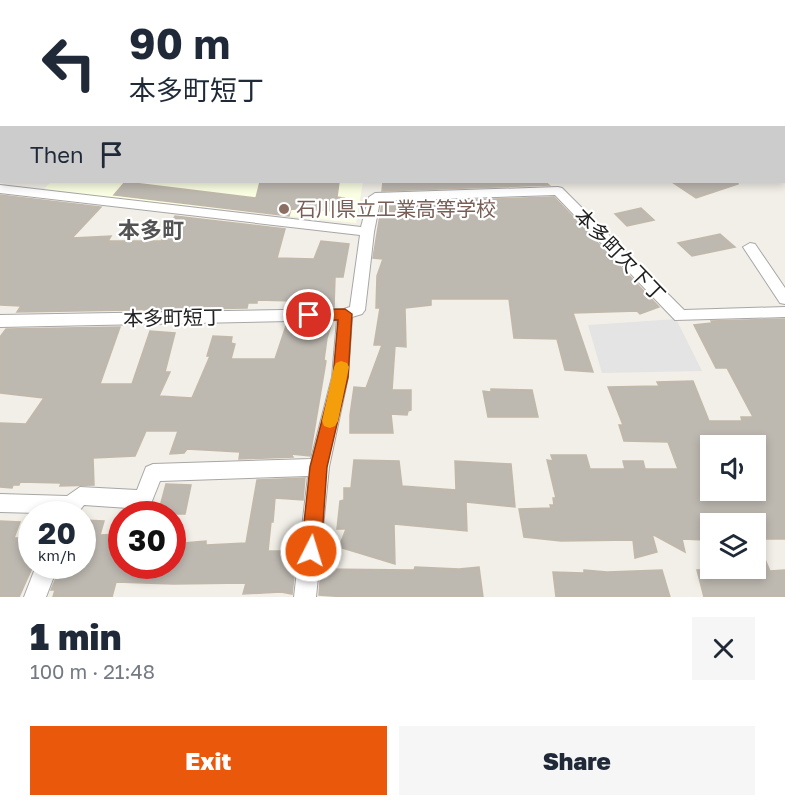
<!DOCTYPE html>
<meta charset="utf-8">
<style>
body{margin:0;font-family:"Golos Text","Noto Sans JP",sans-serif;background:#f6f6f7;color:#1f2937;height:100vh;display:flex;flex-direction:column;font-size:22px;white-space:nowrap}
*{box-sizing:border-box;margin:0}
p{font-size:20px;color:#747a83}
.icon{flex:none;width:33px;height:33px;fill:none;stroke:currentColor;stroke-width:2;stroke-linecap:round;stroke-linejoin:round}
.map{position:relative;height:597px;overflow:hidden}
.drawer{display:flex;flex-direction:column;background:#fff;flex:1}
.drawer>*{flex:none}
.guide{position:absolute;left:0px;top:0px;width:786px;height:183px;box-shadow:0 3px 9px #0003;background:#fff;color:#1f2937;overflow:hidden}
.fabs{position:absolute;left:700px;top:435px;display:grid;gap:12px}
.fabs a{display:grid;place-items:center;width:66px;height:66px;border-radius:0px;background:#fff;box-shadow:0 3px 9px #0003;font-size:30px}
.speed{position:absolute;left:18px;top:501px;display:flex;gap:12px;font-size:30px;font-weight:700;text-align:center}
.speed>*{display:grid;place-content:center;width:78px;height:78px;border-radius:50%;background:#fff;box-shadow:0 3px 9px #0003;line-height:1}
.speed small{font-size:15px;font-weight:400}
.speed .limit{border:9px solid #d22;background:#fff;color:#111}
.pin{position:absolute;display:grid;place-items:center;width:51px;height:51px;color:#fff;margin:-26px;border:3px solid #fff;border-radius:50%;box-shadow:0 2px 6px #0007}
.me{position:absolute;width:66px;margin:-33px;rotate:5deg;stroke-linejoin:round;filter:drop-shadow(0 0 4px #0008)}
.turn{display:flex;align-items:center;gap:21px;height:126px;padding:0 30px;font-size:27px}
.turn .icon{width:78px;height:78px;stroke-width:2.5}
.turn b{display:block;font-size:42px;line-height:51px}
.then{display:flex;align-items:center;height:57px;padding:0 30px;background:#0003;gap:12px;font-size:22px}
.round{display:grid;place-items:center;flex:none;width:63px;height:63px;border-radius:0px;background:#f6f6f7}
.summary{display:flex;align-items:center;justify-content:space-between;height:102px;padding:0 30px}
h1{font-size:36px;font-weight:800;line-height:45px}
.button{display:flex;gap:12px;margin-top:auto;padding:12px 30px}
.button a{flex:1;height:69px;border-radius:0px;background:#ea580c;color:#fff;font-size:24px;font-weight:800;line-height:69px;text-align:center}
.button a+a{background:#f6f6f7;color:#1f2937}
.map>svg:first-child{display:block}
.education{fill:#fafee2}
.parking{fill:#e4e4e4}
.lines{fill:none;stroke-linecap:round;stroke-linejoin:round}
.canal{fill:#a9c9dd;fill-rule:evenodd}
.building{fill:#bdb8b0;stroke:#c2b8aa;stroke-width:1.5;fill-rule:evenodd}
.street-casing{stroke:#a7a7a7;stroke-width:2}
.secondary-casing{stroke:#5a7707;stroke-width:2}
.street{fill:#fff;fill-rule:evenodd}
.secondary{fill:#ecf8bd;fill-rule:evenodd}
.route{fill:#ea580c;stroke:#983908;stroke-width:1.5}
.slow{fill:#f59e0b}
.education-dot{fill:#8d6e63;stroke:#fff;stroke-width:2}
.labels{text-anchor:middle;stroke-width:4.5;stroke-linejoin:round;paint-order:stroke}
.education-label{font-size:20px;fill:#785e54;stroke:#fff;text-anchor:start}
.street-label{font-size:20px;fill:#202020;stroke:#fff}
.quarter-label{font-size:22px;font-weight:bold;fill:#535353;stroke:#fff}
</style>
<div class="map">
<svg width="785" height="597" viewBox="0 0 785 597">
<rect width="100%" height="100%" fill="#f1efe7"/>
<path class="education" d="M51 182H363L356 223 42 191Z"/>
<path class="parking" d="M676 319 702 371 602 373 588 325Z"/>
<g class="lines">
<path class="canal" d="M784 38H785V44H784Z"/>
</g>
<path class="building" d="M125 182 256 198 260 182H339L337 197 344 198 336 211 291 209 289 216 114 195Z
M383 182H545L549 185 382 191Z
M672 182H738V184L696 198Z
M0 195 101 207 72 238 111 236 108 241H161L175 216 285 229 277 258 314 259 321 241 349 244 343 277H335L334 307 292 308 294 301 257 300V303H248L247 308 17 312 21 306 0 305Z
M554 197 659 307 640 314 637 311 573 313 593 372 565 370 557 339 514 338 509 299H431V305L405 308 406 347 395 346 392 390H411V410L408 411 407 415 391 414 393 433H350V415L354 387 366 388 382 345H374L380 308H376L377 276 383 259 373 258 382 203Z
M641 208 654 220 627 226 615 214Z
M720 234 735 247 692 256 678 243Z
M785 319V539H761L756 524H711V532H701L704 540 682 539 685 552 652 534 657 552 635 558 633 540 561 541 524 537 519 509 551 508 550 505H554L553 498H556L547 460 553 461 551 455H586L590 469H625L623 461H643L645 469H678L668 442 624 441 619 425H623L608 387 659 386 657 382 693 381 709 421H742L741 417H753L727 368H716L694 325 712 323 711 321ZM736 445 756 446V490H711V446Z
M332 322 327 338 324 360 326 361 310 456 291 454 293 457 239 459 240 452 187 449 184 453 170 454 178 431H146L135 456 93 458 94 485 60 486 61 483 20 482 19 485H13L12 488 0 487V423L26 424 44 398 0 393V337L6 329 120 327 100 384H132L150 331 175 333 165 372H170L159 396 192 398 210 356H207L213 336 232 337 231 343 235 344 231 359H275L287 323Z
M491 389 532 390 538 417H488L483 391 491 392Z
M354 460 399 461 402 486 456 490 455 461 511 464 515 507 466 502 467 531 394 524 395 564 339 547 346 529H337L340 501 344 500V488H351Z
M305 478 303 500 275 498 273 522H271L268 551H297L292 594 281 592 243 594 246 583 173 584 116 582 112 597H53L55 590H51L57 576 70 574 72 567 82 569V520L104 521 100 535 122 534V566H172V544L206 541V545L246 543 257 480Z
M166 484 191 485 185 514H158Z
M0 521 20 522 14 538H32V568L19 597H0Z
M756 539 770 571 785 570V597H704L697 570 756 568Z
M415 567 459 569 479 567 483 597H346L319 595 321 569 414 570Z
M584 570 607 572 662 570 670 597H556L553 572 584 573Z"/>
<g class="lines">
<g class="street-casing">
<path id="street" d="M14 0H22L12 2Z
M213 0H221L212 2Z
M313 0H321L312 2Z
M0 8H2L0 13Z
M0 24H2V30H0Z
M0 97H2L0 104Z
M0 185 361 227 369 197 375 193 558 187 562 188 684 310 785 307V317L675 320 555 195 380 201 374 232 365 310 362 314 352 317 348 377 329 467 316 597H294L308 476 160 481 150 506 143 509 84 505 77 514 0 512V494L67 496 80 487 137 490 146 467 153 464 311 459 332 377 337 320 0 327V315L344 309 350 307 360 235 0 193Z
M750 243 755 244 785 288V304L780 303 743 247Z
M36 566H58L46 597H24Z"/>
</g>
<g class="secondary-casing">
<path id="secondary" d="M707 0H718L719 2H708Z
M784 50H785V59H784Z"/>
</g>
<use href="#street" class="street"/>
<use href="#secondary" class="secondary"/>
</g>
<path class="route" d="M345 309 352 314 348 377 327 467 321 551 318 558 311 561 304 558 301 551 310 467 333 377 338 320H309L302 315 309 310Z"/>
<path class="slow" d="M341 361 347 363 349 367 338 421 335 426 330 428 324 426 322 421 334 367 336 363Z"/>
<circle class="education-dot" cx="284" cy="209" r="6"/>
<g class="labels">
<g class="education-label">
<text x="296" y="216">石川県立工業高等学校</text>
</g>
<g class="street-label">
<text transform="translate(620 255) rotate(46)" y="7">本多町欠下丁</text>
<text transform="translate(173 318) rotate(-1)" y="7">本多町短丁</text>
</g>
<g class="quarter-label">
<text x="151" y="238">本多町</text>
</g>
</g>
</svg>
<div class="fabs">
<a><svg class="icon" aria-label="sound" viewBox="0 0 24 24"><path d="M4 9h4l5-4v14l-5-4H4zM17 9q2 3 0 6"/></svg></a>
<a><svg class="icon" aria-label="layers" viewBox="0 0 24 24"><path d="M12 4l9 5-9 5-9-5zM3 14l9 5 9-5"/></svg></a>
</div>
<div class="speed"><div>20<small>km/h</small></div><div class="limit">30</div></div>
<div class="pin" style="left:309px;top:315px;background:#d93025"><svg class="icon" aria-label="arrive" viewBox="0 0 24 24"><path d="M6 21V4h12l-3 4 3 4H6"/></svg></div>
<svg class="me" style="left:311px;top:551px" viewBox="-20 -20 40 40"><circle r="17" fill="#ea580c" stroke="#fff" stroke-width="3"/><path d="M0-11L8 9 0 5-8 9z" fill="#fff"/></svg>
<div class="guide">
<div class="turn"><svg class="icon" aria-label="left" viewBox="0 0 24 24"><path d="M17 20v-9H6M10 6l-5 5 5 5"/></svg><div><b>90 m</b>本多町短丁</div></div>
<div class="then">Then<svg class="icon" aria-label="arrive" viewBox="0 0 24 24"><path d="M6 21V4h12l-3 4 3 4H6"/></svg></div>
</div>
</div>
<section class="drawer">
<div class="summary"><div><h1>1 min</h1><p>100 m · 21:48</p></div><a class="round"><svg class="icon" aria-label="close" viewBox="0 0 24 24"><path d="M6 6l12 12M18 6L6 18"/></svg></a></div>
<div class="button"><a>Exit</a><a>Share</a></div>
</section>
